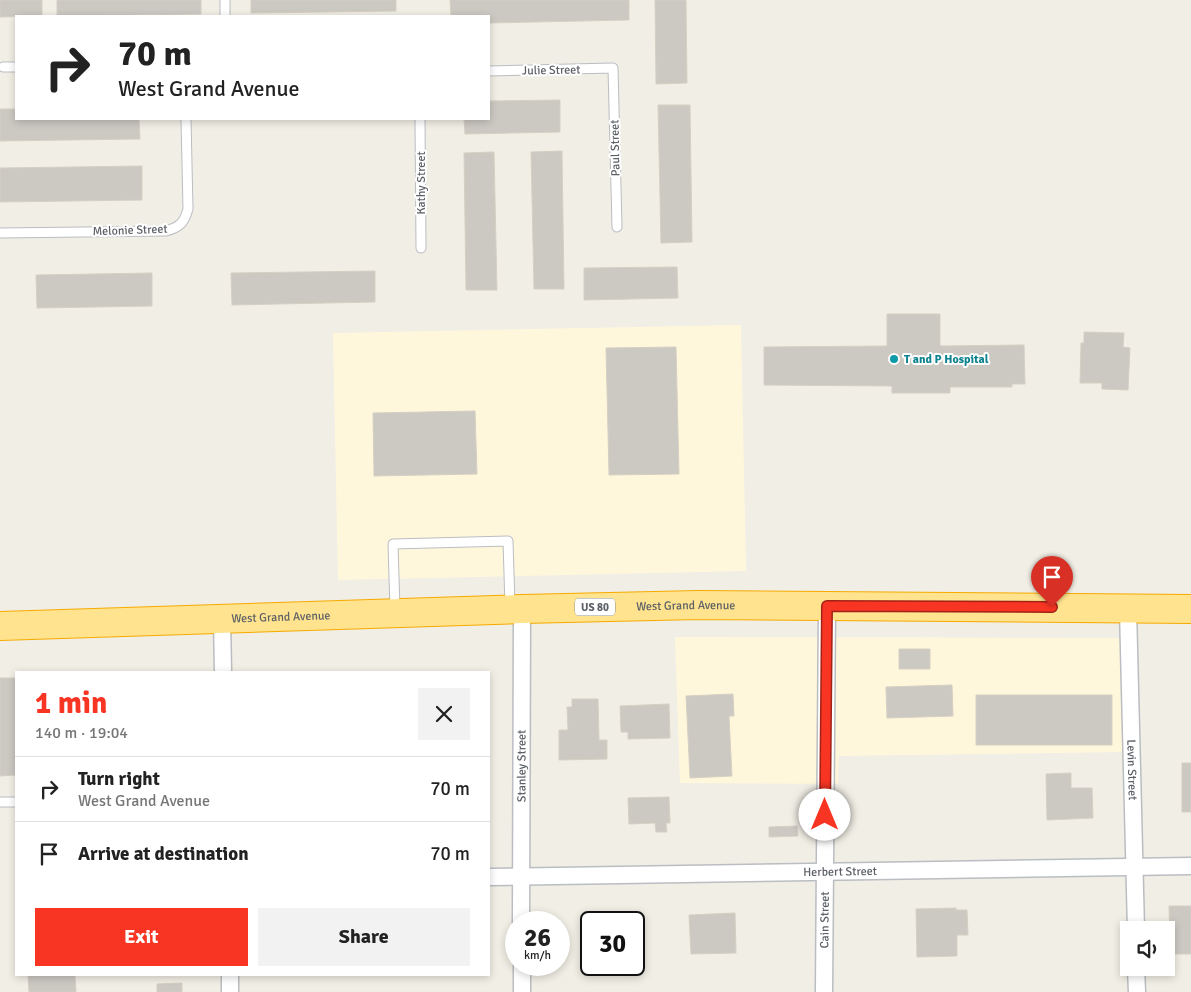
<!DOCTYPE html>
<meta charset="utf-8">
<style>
body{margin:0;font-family:Signika,sans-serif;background:#f2f2f2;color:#222;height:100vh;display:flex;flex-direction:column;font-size:19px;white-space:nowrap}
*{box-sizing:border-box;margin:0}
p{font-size:16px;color:#767676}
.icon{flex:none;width:28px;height:28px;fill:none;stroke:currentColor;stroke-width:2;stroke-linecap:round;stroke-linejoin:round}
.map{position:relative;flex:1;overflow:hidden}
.panel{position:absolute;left:15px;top:671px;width:475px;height:305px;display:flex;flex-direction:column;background:#fff;border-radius:0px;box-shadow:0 2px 8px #0003}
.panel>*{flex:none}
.guide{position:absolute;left:15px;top:15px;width:475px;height:105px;border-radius:0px;box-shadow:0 2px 8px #0003;background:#fff;color:#222;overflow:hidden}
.fabs{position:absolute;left:1120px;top:921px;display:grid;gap:10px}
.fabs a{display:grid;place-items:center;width:55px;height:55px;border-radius:0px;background:#fff;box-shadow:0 2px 8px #0003;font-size:25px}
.speed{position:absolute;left:505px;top:911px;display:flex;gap:10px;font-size:25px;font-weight:700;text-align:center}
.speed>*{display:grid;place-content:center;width:65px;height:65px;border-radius:50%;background:#fff;box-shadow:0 2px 8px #0003;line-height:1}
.speed small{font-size:12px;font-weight:400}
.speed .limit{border:2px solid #111;border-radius:8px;background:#fff;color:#111}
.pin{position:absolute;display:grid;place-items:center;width:42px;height:42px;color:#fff;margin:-51px -21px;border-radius:50% 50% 50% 0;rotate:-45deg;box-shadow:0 0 5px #0007}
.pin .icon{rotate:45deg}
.me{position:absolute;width:55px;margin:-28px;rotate:0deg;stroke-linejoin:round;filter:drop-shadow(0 0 4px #0008)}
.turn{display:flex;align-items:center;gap:18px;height:105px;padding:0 20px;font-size:22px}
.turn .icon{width:65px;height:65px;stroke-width:2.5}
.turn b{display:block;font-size:35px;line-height:42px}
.round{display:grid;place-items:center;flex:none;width:52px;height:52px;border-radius:0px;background:#f2f2f2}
.headline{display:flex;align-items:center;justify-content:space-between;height:85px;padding:0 20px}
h1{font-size:30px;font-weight:700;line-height:38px;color:#f83523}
.action{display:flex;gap:10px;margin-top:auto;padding:10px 20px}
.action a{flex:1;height:58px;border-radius:0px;background:#f83523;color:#fff;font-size:20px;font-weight:700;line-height:58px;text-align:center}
.action a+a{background:#f2f2f2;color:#222}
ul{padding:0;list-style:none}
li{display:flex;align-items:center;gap:15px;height:65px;padding:0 20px;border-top:1px solid #e0e0e0}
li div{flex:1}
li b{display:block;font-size:19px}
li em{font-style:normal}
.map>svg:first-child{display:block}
.commercial{fill:#fff7dc}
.building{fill:#ccc8c2;stroke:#d6d0c3}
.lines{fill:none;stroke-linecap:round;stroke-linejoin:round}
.lane-casing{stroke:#babdc2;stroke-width:11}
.street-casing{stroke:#babdc2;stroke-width:19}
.highway-casing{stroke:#f6aa00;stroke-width:30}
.lane{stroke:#fff;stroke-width:9}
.street{stroke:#fff;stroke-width:16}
.highway{stroke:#ffe38e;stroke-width:28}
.route-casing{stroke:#a12217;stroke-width:12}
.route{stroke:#f83523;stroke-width:9}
.culture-dot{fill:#0f9aa8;stroke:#fff;stroke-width:2}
.labels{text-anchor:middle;stroke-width:4;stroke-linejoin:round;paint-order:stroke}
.shield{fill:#fff;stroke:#8e9095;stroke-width:1}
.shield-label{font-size:11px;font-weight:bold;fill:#5d6167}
.street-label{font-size:12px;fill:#5d6167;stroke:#fff}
.culture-label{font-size:12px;font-weight:bold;fill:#0d838f;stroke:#fff;text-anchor:start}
</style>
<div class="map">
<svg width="1191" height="992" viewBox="0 0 1191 992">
<rect width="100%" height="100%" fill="#f1eee5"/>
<path class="commercial" d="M741 325 746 571 338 580 333 333Z
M675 637 1124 638 1126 752 839 756 838 784 680 783Z"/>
<path class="building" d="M0 0H42V16L0 17Z
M57 0H201V14L57 16Z
M251 0H396V11L251 13Z
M450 0H629V20L489 23V16H451Z
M655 0H686L687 83 656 84Z
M560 100V132L465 134 464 119H489V101Z
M658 105H690L692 242 661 243Z
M0 109H16V119H139L140 139 0 141Z
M562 151 564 289H534L531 152Z
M494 152 497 290H466L464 153Z
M142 166V200L0 202V168Z
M677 267 678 298 584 300V268Z
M375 271V302L232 305 231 273Z
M152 273V306L37 308 36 275Z
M887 314H940V346L1024 345 1025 384H1012V387H950V393H892V386L764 385V347L887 346Z
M1084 332 1124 333 1123 347 1130 348 1128 390 1102 389V383H1080L1081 343H1084Z
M676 347 679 474 609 475 606 348Z
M475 411 477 474 374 476 373 413Z
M899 649H930V669H899Z
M0 678H16V775L0 776Z
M952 685 953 716 887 718 886 687Z
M733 694 734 716H729L732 776 690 778 686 696Z
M976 695H1112V745H976Z
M572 699H598L599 740H607V759L559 760V730H568L567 707H572Z
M669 704 670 738 628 739V732H621L620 706Z
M1182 763H1191V812H1182Z
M1071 773V788H1092L1093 818 1047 820 1046 774Z
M669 797 670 823H666L667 832H656L655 823 629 824 628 798Z
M797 826 798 836 769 837V827Z
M1169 906H1191V954H1170Z
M956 908V910H967L968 935H957V956L917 957 916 909Z
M735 913 736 953 691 954 689 915Z
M28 975H75L76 992H29Z
M182 983V992H157V984Z"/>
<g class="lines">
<g class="lane-casing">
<path id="lane" d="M225 0V16
M3 67H16
M489 71 613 68 617 227
M420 119 421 248
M0 233 166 231C180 227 184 223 188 209L186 119
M395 610 393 544 508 541 510 606
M0 802H16"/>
</g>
<g class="street-casing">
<g id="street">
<path id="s1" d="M1128 609 1136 930"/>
<path d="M222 619 223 672"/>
<path id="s2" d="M489 877 1191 866"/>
<path id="s3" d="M521 922 522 609"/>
<path d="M522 965V992"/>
<path d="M1136 968 1137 992"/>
<path d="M230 975V992"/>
<path id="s4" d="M824 992 827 606"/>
</g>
</g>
<g class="highway-casing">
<g id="highway">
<path id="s5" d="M0 626 522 609 698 605 1191 609"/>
</g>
</g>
<use href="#lane" class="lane"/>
<use href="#street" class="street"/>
<use href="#highway" class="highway"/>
</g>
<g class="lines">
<g class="route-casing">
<path id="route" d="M825 815 827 606 1052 607"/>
</g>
<use href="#route" class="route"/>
</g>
<circle class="culture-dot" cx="894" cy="359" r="5"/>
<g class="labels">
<rect class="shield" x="575" y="598.5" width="40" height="17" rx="4"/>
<g class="shield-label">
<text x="595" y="611">US 80</text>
</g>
<g class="street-label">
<text transform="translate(551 70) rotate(-1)" y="4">Julie Street</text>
<text transform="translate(615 148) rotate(-91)" y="4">Paul Street</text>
<text transform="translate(421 183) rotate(-90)" y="4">Kathy Street</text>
<text transform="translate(130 230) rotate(-2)" y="4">Melonie Street</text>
<text dy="4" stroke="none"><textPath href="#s5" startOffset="686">West Grand Avenue</textPath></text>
<text dy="4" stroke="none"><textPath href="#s5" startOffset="281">West Grand Avenue</textPath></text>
<text dy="4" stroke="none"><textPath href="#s3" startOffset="156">Stanley Street</textPath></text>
<text dy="4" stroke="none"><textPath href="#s1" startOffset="161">Levin Street</textPath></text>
<text dy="4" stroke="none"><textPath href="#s2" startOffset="351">Herbert Street</textPath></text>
<text dy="4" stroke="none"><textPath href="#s4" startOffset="72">Cain Street</textPath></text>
</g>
<g class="culture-label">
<text x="904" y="363">T and P Hospital</text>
</g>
</g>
</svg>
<div class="fabs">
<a><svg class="icon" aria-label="sound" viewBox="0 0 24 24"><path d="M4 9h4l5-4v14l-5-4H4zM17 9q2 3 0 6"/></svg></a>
</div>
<div class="speed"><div>26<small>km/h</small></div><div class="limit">30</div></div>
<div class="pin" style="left:1052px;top:607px;background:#d93025"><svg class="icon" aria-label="arrive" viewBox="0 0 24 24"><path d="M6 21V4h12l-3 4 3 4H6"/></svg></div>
<svg class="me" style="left:825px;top:815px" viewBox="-20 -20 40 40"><circle r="19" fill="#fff"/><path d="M0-13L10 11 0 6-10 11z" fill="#f83523"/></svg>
<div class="guide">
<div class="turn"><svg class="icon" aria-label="right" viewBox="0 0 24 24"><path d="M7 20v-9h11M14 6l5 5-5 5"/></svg><div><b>70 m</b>West Grand Avenue</div></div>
</div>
<section class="panel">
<div class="headline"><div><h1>1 min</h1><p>140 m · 19:04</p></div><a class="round"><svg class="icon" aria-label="close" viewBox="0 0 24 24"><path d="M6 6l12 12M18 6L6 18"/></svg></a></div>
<ul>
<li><svg class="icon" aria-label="right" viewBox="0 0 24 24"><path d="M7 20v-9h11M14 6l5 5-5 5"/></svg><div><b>Turn right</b><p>West Grand Avenue</p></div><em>70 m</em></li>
<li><svg class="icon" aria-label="arrive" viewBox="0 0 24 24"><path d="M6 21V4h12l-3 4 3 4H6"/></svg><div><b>Arrive at destination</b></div><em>70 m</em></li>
</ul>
<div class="action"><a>Exit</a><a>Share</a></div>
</section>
</div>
